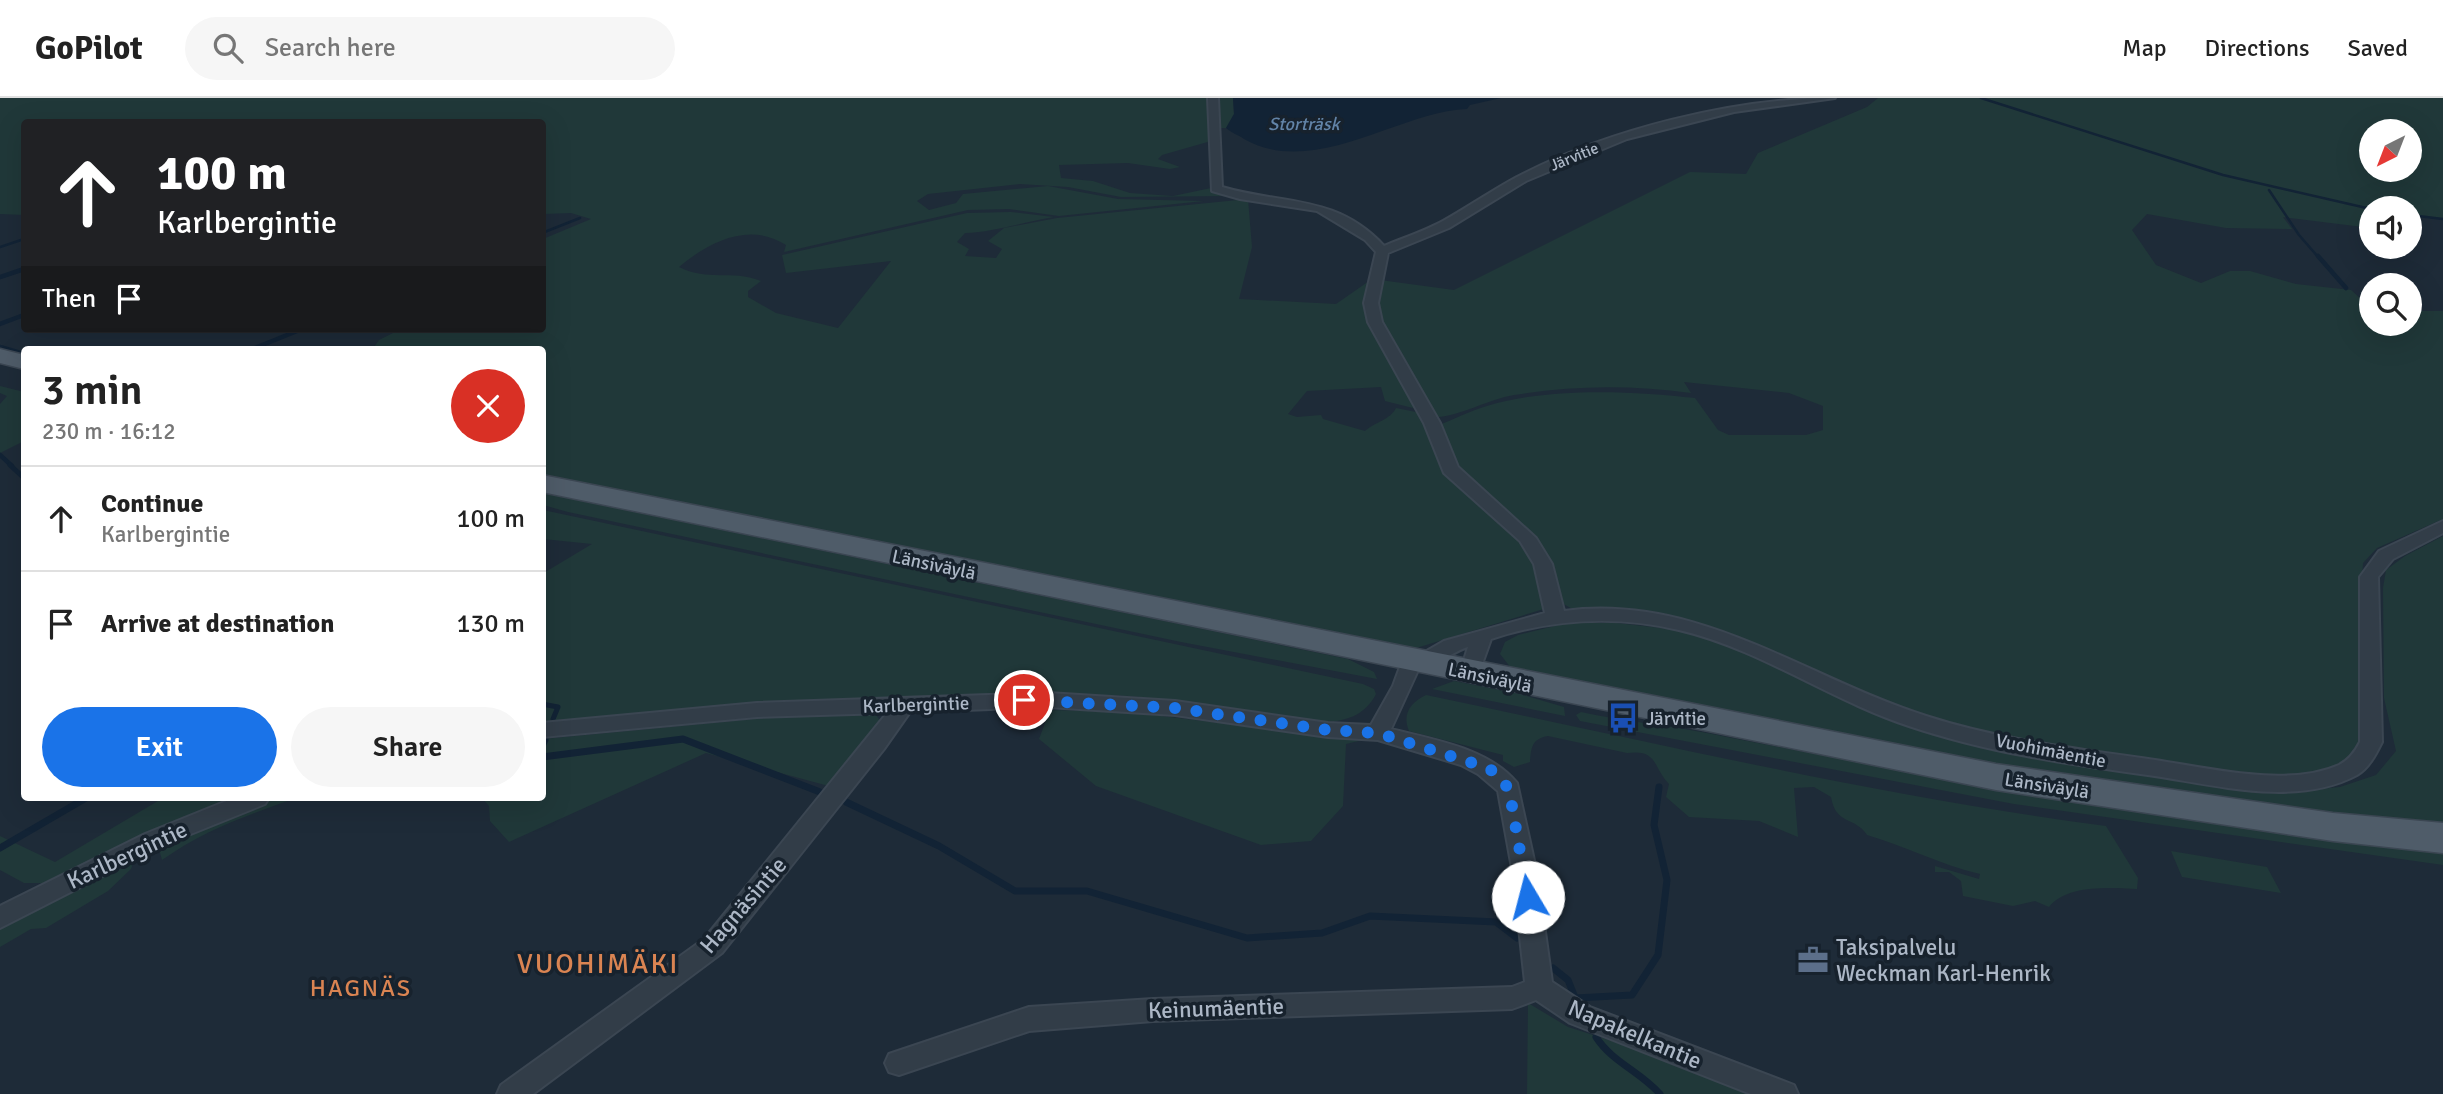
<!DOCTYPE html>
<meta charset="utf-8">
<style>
body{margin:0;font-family:Signika,sans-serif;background:#f6f6f6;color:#222;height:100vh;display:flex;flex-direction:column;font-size:26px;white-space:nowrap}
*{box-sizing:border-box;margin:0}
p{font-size:23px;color:#767676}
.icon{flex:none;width:38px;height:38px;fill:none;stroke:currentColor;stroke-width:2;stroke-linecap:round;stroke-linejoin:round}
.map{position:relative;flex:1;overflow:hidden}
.drawer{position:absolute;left:21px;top:248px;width:525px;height:455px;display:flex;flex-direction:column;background:#fff;border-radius:7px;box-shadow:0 7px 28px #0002}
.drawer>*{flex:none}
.hud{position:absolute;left:21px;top:21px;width:525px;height:214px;border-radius:7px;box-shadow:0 7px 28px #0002;background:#202124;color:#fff;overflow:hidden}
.needle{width:46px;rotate:222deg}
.tools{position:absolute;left:2359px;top:21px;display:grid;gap:14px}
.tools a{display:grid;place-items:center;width:63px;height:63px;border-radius:50%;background:#fff;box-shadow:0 7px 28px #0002;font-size:35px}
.pin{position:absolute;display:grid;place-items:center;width:60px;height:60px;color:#fff;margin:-30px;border:4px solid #fff;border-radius:50%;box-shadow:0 2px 7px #0007}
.me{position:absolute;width:77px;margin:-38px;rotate:352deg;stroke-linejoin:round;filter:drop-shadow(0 0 5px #0008)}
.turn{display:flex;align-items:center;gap:24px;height:147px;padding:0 21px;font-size:32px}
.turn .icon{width:91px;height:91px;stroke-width:2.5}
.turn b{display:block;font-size:49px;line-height:60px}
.then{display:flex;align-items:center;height:66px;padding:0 21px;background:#0003;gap:14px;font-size:26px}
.round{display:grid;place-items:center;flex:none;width:74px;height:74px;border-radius:37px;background:#f6f6f6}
.summary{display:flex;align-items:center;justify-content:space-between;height:119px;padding:0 21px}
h1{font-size:42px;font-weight:600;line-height:52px}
.button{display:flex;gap:14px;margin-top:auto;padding:14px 21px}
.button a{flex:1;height:80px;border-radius:42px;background:#1a73e8;color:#fff;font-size:28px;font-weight:600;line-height:80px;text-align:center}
.button a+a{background:#f6f6f6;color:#222}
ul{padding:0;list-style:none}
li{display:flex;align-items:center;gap:21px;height:105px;padding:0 21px;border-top:2px solid #e0e0e0}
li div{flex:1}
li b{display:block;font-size:26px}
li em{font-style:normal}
header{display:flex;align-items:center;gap:42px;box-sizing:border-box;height:98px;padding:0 35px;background:#fff;border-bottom:2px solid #e0e0e0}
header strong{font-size:33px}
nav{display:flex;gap:38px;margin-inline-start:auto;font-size:24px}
.search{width:490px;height:63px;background:#f6f6f6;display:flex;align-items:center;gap:18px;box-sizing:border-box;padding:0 24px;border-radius:38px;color:#767676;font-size:26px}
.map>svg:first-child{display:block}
.green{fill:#203839;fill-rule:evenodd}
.water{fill:#122335}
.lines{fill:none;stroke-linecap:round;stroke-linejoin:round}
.stream-far3{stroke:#122335;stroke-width:2.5}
.stream-far2{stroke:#122335;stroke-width:4.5}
.stream-far1{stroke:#122335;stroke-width:5}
.stream{stroke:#122335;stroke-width:7}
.minor-casing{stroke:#3b4652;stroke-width:4}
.primary-casing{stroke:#3b4652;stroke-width:3}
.minor{fill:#323d48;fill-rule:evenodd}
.primary{fill:#4f5c69;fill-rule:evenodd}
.route{stroke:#1a73e8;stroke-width:12;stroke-dasharray:0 21.6}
.labels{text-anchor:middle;stroke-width:7;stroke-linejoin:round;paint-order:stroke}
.far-street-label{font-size:16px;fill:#acb7c6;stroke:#17222d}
.far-water-label{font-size:18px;font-style:italic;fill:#6284a8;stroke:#17222d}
.street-label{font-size:19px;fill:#acb7c6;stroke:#17222d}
.poi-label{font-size:19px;fill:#acb7c6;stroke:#17222d;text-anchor:start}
.near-street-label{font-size:23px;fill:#acb7c6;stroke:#17222d}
.near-poi-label{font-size:23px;fill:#acb7c6;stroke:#17222d;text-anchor:start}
.near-neighbourhood-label{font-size:24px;letter-spacing:2px;fill:#da8452;stroke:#17222d}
.near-quarter-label{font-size:28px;letter-spacing:2px;fill:#da8452;stroke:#17222d}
</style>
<header>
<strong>GoPilot</strong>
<div class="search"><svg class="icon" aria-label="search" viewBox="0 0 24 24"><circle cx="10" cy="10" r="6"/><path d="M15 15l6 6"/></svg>Search here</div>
<nav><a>Map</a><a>Directions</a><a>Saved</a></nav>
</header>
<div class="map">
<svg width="2443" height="996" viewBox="0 0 2443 996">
<rect width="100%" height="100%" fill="#1e2b38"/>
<path class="green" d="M0 0H1233L1234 16 1226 30H1218V41L1162 57 1158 61 1180 69 1170 71 1128 65 1059 67 1061 80 1093 83 1130 95 1173 98 1211 90 1233 98 1121 99 1068 89 1020 86 928 96 917 103 929 112 956 105 963 96 1048 88 1118 101 1204 103 1059 118 1009 111 968 112 784 154 786 147C749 123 709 144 679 169 709 184 730 171 761 183L748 193V199L776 215 838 230 891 163 786 175 782 157 967 115 1011 114 1054 119C1023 124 995 134 965 135L957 144 969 151 965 158 996 160 1002 151 988 143 1004 130 1057 120 1248 101 1252 149 1239 201 1336 206 1372 181 1365 208 1421 312 1385 303 1381 289 1307 293 1288 316 1297 319 1321 317 1323 321 1365 333C1375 324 1390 322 1396 310L1421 315 1453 383 1519 439 1539 468 1547 510 1413 551 543 380 542 252H372L379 242 401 231H542L543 141 591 121 571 115 543 116 542 24H24V117L0 116Z
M1878 0H2443V121L2410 117V110H2371V130L2283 119 2292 131 2226 130 2147 116 2132 132 2156 167 2201 185 2230 173H2250L2296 186 2351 192 2371 210V226H2410V213H2443V421L2377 450 2363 465 2358 550 2366 617 2363 643 2347 664 2308 678 2271 679 2072 654 1951 629 1900 611 1706 527 1666 516 1576 513 1560 504 1547 463 1465 384 1437 328C1454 321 1470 313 1487 308 1548 289 1633 293 1695 300L1718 332 1729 337H1806L1823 332V308L1789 295 1684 284 1691 295C1632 287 1574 287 1514 297 1489 301 1460 318 1437 319L1430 316 1376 221 1380 182 1454 192 1690 74 1746 76 1758 55 1867 9ZM2371 33H2410V72H2371Z
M0 288 24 294V343L0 355V306L7 298 0 295Z
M542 395 1348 561 1374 574 1377 581 1181 544 568 414 543 407Z
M543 412 1363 586 1374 591 1376 596C1355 638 1298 622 1260 617 1220 612 1180 602 1140 599 1102 595 1062 598 1023 598 863 596 702 610 543 626L542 476 592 446 543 441Z
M2443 438V732L2050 679 1511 570 1500 556 1505 544 1518 537 1571 524 1617 525 1687 533 1724 545 1913 626 2183 682 2285 694 2340 689 2376 677 2396 653 2384 600 2383 490 2386 472 2405 458Z
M1454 583 1520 596 1564 609 1565 618 1432 591Z
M1426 597C1652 644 1878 698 2106 728L2138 780 2137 791C2110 790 2068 786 2049 809L2035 803 2013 808 1963 798 1961 783 1949 774H1935V768L1979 781 1980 776C1941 767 1905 748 1867 737 1855 718 1836 728 1831 699L1814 689 1794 690 1798 739 1759 723 1689 719 1666 699 1669 686C1652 668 1658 651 1627 655L1548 638C1532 641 1531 649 1530 664L1514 669 1503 663V657L1409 633C1402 616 1410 605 1426 597Z
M1050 612 1128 614 1363 642 1346 646 1343 708 1311 743 1261 747 1096 688 1039 641Z
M1581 614C1623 623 1665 627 1707 635 1951 683 2195 727 2443 755V767L2014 706 1580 623 1576 617Z
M867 615H875L882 626 836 690 706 655 509 744 490 723 489 708 482 700H542L543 641 774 619Z
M163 700H237L49 785H24L0 772V738L55 764Z
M276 700H296C248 717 204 732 162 762L159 751 165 745Z
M2171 753 2267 769 2281 795 2182 779Z
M135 760 131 771 108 793 46 830 31 831 0 849V827Z
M1528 905 1568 929 1680 965 1753 996H1527Z"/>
<path class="water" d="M1233 0H1501L1470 7 1467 11C1400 13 1314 81 1244 41 1237 36 1233 36 1226 30L1234 16Z"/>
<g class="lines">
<path class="stream-far3" d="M1981 0 2223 77 2371 111
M2269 92 2299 137 2319 160
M2410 117 2443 121
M542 135 580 120
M0 149 24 141"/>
<path class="stream-far2" d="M2318 158 2346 190
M0 179 24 171
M0 226 24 217
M0 249 24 256
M250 252 302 231
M0 357 12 368"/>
<path class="stream-far1" d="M10 367 24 380
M542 606 558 609 553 621"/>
<path class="stream" d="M542 648 545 642
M542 659 683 641 820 694
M846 704 939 748 1015 793H1087L1247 840 1322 835 1370 818 1496 824 1517 840
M0 750 86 700
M1553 870 1568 882 1576 902
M1576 900 1632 897 1658 857 1667 782 1654 727 1659 689
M1596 939C1612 964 1641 974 1660 996"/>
<g class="minor-casing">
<path id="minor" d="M1208 0H1218L1222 89C1283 107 1336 96 1384 148 1403 140 1425 133 1443 123 1468 109 1491 93 1517 79 1607 32 1733 0 1835 0L1734 14 1627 41 1526 83 1449 130 1388 155 1378 205 1382 224 1440 325 1458 369 1536 440 1552 466 1564 513C1698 495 1804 579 1926 618 2000 642 2078 651 2155 662 2209 670 2287 690 2339 667 2349 662 2355 654 2360 644V479L2379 453 2443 423V435L2393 461 2378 479 2382 644C2376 656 2369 670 2357 677 2295 710 2212 686 2148 677 2067 666 1986 654 1909 628 1830 602 1760 551 1679 532 1616 517 1552 521 1491 541L1477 580H1463L1460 575 1468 549C1453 553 1431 572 1419 570L1391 631C1434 642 1488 650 1517 685L1537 776 1552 884 1590 909 1794 987 1798 996H1751L1570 925 1536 902 1512 911 1153 923 1029 933 899 977 889 974 885 965 889 956 1029 909 1153 901 1512 889 1525 884 1513 776 1498 693 1478 676 1461 667 1378 642 1328 639 1175 617 1048 609 910 614 884 651 722 855 533 996H497L501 987 704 841 887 615 757 619 542 639V625L757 605 1048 595 1175 603 1328 625 1371 627 1393 588 1404 558H1418L1444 543 1545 515 1534 466 1520 443 1444 375 1424 325 1368 224 1364 205 1376 154 1365 142 1317 113 1240 101 1212 93Z
M234 700H269L265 706 161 748 0 830V808L145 736Z"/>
</g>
<g class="primary-casing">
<path id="primary" d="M0 251 24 257V271L0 265Z
M542 377 1996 666 2333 715 2443 725V755L2333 743 1996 692 542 394Z"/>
</g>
<use href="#minor" class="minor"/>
<use href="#primary" class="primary"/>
</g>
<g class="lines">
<path class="route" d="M1024 602 1175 610 1328 632 1378 635 1470 664 1493 673 1509 691 1528 799"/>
</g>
<defs>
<g id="bus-bare" transform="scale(2.415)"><path d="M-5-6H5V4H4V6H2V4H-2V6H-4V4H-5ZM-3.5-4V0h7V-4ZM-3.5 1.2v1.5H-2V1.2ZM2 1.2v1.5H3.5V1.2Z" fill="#1a4fb4" stroke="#17222d" stroke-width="2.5" paint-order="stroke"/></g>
<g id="office-bare" transform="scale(2.415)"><path d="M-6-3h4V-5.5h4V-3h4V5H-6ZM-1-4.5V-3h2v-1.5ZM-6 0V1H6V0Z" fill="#5c6f8a" stroke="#17222d" stroke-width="2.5" paint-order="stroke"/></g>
</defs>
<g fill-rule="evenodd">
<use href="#bus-bare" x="1623" y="620"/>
<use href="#office-bare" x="1813" y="862"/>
</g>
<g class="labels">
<g class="far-street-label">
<text transform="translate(1574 58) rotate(-22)" y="6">Järvitie</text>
</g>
<g class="far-water-label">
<text x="1304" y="32">Storträsk</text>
</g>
<g class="street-label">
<text transform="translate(934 466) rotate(12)" y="7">Länsiväylä</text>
<text transform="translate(1490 579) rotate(12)" y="7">Länsiväylä</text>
<text transform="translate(916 606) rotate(-2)" y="7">Karlbergintie</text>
<text transform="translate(2051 652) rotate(11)" y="7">Vuohimäentie</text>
<text transform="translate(2047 687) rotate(9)" y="7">Länsiväylä</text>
</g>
<g class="poi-label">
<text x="1646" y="627">Järvitie</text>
</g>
<g class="near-street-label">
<text transform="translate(127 757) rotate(-25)" y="8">Karlbergintie</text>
<text transform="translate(743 807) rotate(-49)" y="8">Hagnäsintie</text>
<text transform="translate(1216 910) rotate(-2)" y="8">Keinumäentie</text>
<text transform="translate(1635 936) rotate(23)" y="8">Napakelkantie</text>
</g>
<g class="near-poi-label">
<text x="1836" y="857">Taksipalvelu<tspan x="1836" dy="26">Weckman Karl-Henrik</tspan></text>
</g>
<g class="near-neighbourhood-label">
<text x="361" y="898">HAGNÄS</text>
</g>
<g class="near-quarter-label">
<text x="598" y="875">VUOHIMÄKI</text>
</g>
</g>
</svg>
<div class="tools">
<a><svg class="needle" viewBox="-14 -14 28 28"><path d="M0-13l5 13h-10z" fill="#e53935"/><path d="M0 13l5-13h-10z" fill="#767676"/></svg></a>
<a><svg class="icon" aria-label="sound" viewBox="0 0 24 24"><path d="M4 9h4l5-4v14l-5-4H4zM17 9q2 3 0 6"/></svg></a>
<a><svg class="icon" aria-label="search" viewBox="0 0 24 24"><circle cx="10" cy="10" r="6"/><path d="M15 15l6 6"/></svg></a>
</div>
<div class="pin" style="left:1024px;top:602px;background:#d93025"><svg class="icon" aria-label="arrive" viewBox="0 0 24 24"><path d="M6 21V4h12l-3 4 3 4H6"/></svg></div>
<svg class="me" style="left:1528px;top:799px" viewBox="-20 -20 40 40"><circle r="19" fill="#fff"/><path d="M0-13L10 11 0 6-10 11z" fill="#1a73e8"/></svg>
<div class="hud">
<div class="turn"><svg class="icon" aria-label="ahead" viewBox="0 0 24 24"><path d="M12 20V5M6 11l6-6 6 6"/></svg><div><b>100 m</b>Karlbergintie</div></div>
<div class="then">Then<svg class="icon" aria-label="arrive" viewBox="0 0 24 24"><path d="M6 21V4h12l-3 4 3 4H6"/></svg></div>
</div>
<section class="drawer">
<div class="summary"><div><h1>3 min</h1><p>230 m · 16:12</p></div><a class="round" style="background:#d93025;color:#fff"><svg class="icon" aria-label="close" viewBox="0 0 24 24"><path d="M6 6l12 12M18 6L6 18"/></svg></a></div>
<ul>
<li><svg class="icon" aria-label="ahead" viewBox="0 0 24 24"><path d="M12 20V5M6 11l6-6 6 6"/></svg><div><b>Continue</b><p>Karlbergintie</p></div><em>100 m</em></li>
<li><svg class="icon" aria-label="arrive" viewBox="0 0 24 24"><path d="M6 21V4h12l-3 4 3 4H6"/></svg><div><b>Arrive at destination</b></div><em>130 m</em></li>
</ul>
<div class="button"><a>Exit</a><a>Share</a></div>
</section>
</div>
